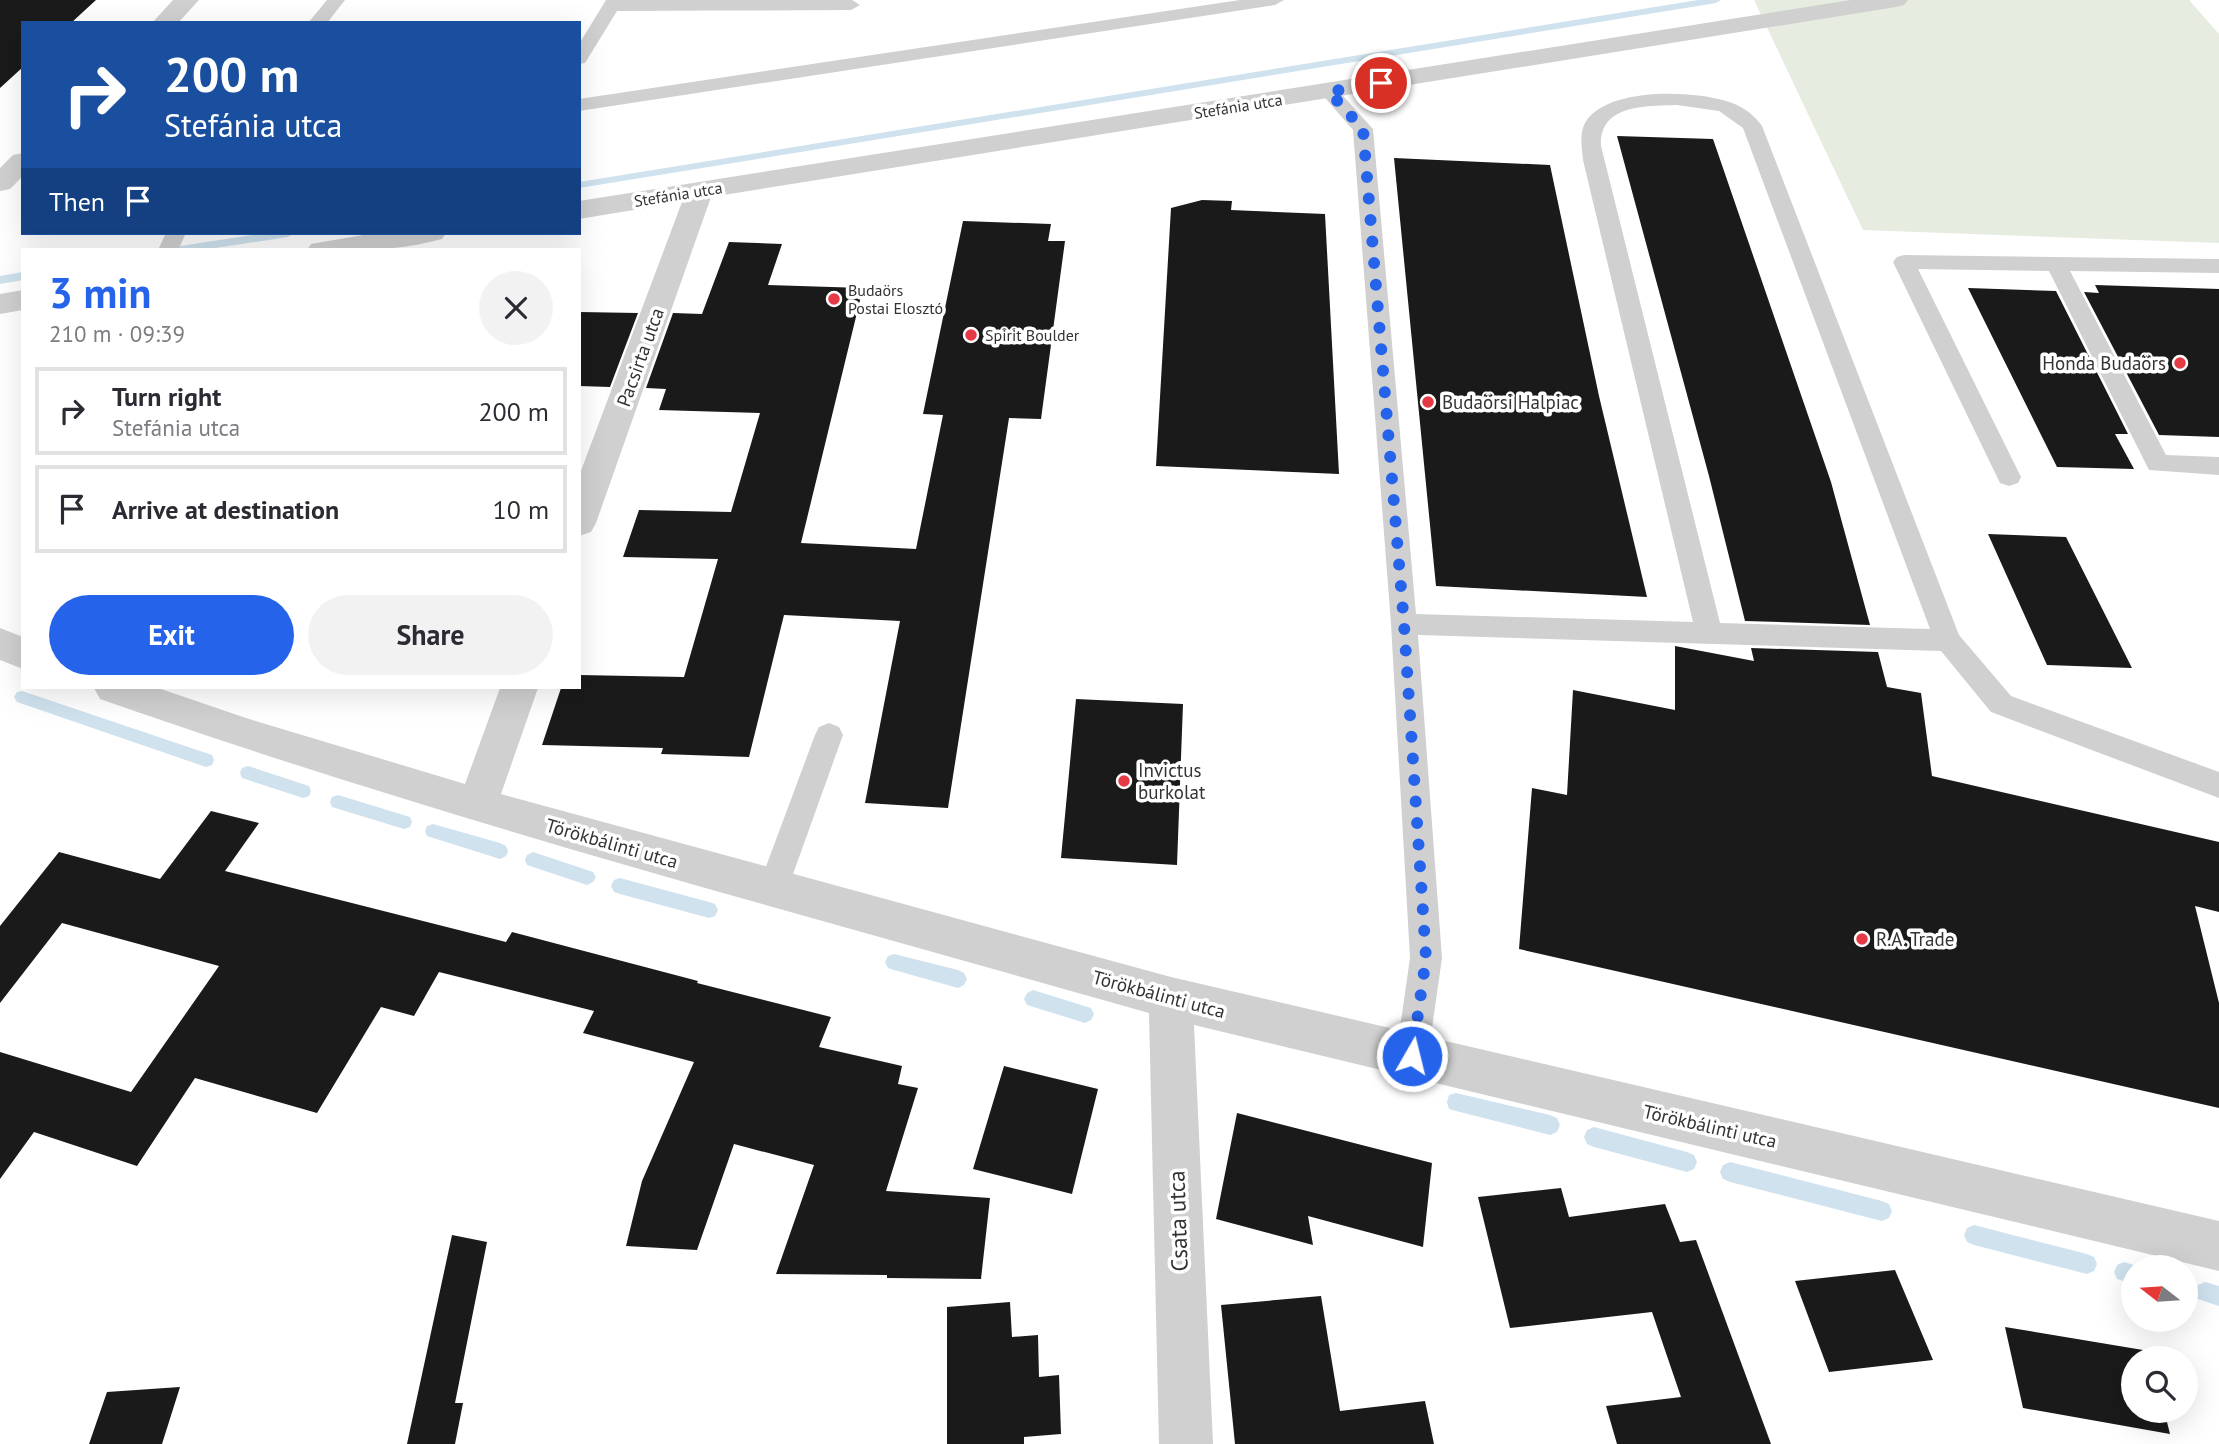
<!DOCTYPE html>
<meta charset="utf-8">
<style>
body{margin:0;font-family:"PT Sans",sans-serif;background:#f2f2f3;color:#2b2b33;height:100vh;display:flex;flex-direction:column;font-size:26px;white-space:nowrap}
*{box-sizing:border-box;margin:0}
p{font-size:23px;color:#7c7c81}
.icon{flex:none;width:38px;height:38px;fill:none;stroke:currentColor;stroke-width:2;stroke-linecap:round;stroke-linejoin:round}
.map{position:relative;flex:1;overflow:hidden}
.drawer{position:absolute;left:21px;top:248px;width:560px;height:441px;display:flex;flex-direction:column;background:#fff;border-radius:0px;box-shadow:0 7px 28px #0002}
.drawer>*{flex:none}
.top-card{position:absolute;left:21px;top:21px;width:560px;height:214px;border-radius:0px;box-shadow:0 7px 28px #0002;background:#1a4fa0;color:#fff;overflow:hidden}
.needle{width:46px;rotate:287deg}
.fabs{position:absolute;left:2121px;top:1255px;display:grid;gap:14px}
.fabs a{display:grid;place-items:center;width:77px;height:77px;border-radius:50%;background:#fff;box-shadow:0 7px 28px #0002;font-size:35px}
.pin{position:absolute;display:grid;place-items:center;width:60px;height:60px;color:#fff;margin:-30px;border:4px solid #fff;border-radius:50%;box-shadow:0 2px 7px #0007}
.me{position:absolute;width:77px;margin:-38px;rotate:8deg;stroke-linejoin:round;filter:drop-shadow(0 0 5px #0008)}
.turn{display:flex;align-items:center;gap:24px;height:147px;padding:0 28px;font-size:32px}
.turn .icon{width:91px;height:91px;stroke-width:2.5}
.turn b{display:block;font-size:49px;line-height:60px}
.then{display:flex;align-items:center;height:66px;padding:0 28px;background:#0003;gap:14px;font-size:26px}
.round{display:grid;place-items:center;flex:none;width:74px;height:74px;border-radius:37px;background:#f2f2f3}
.overview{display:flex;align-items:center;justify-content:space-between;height:119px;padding:0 28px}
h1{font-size:42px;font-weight:800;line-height:52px;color:#2563eb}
.primary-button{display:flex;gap:14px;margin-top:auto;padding:14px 28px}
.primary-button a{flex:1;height:80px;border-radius:42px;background:#2563eb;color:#fff;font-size:28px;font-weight:800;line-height:80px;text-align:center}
.primary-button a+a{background:#f2f2f3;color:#2b2b33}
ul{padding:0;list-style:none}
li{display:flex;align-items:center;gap:21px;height:88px;margin:0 14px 10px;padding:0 14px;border:4px solid #e1e1e2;border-radius:0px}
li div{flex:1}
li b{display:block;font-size:26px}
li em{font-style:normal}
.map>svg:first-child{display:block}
.green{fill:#e6ecdf}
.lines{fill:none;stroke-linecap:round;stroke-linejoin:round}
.stream{fill:#cfe2ee;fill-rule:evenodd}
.building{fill:#1a1a1a}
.lane{fill:#d0d0d0;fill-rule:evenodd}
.street{fill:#d0d0d0;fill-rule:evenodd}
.route{stroke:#2563eb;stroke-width:12;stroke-dasharray:0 21.6}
.poi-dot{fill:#e63946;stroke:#fff;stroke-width:2.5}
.labels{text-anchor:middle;stroke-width:7;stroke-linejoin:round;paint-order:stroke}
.far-street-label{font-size:16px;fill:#333;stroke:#fff}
.far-poi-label{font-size:16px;fill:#333;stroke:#fff;text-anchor:start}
.street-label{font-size:19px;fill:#333;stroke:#fff}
.poi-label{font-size:19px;fill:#333;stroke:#fff;text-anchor:start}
.near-street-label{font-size:23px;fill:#333;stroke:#fff}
</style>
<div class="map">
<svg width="2219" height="1444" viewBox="0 0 2219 1444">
<rect width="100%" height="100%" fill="#fff"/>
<path class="green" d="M1754 0H2189L2219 34V243L1863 230Z"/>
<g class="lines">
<path class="stream" d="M1698 0H1721L1716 3 579 188V182Z
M266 233H294L288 237 202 250H174L180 246Z
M23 272V280L0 284V276Z
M22 691 212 755 214 760 212 765 206 767 17 702 14 697 17 692Z
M248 766 309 786 311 791 309 796 303 798 242 778 240 773 242 768Z
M338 795 410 817 412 822 410 827 404 829 332 807 330 802 332 797Z
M433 824 500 843 506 846 508 851 506 856 500 859 427 836 425 831 427 826Z
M533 852 593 872 596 877 593 882 587 885 527 865 525 860 527 855Z
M620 878 709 902 715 904 718 910 715 916 709 918 620 894 614 892 611 886 614 880Z
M894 954 958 970 964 973 967 979 964 985 958 988 894 970 888 968 885 962 888 956Z
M1033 990 1091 1008 1094 1014 1091 1020 1085 1023 1027 1005 1024 999 1027 993Z
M1456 1093 1550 1115 1557 1118 1560 1125 1557 1132 1550 1135 1456 1111 1449 1109 1447 1102 1449 1095Z
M1594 1127 1687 1152 1694 1155 1697 1162 1694 1169 1687 1172 1594 1147 1587 1144 1584 1137 1587 1130Z
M1730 1162 1882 1201 1889 1204 1892 1211 1889 1218 1882 1221 1730 1182 1723 1179 1720 1172 1723 1165Z
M1974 1225 2087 1254 2094 1257 2097 1264 2094 1271 2087 1274 1974 1245 1967 1242 1964 1235 1967 1228Z
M2124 1262 2140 1267H2133V1284L2117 1279 2114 1272 2117 1265Z
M2205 1282 2219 1286V1306L2198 1299 2195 1292 2198 1285Z"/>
</g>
<path class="building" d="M0 0H96L71 23H23V67L0 88Z
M1617 136 1713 139 1831 482 1870 625 1745 621 1709 476Z
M1394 158 1550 165 1599 396 1647 597 1436 586Z
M1202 200 1232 201 1231 210 1325 214 1339 474 1156 466 1171 208Z
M963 221 1051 224 1048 241H1065L1041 419 1009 418 948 808 865 803 900 621 784 615 749 757 661 754 663 748 542 745 561 688H579V675L684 677 718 559 623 557 639 510 731 512 760 413 659 410 666 389 646 388 673 313 702 314 729 242 782 244 768 285 863 288 801 543 916 549 943 415 923 414Z
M2095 285 2219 289V437L2159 435 2084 292 2099 293Z
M1968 288 2056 291 2128 434H2115L2134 469 2057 467Z
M579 312 638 313 610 387 579 386Z
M1988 534 2066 537 2132 668 2047 665Z
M1675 646 1754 661 1751 648 1878 652 1887 687 1921 693 1932 776 2219 842V912L2195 906 2219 1003V1108L1519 949 1532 788 1567 795 1573 690 1675 710Z
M1076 699 1183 704 1177 865 1061 858Z
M211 811 259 823 225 871 506 942 512 932 698 981 697 983 831 1017 819 1047 902 1066 898 1084 918 1088 886 1191 990 1198 981 1279 887 1278V1275L776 1274 814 1165 734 1144 697 1250 626 1246 642 1181 694 1062 583 1033 594 1011 439 972 414 1016 381 1007 317 1113 195 1078 137 1166 34 1132 0 1179V1052L131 1092 219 966 62 923 0 1003V926L59 852 160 879Z
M1004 1066 1098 1089 1072 1194 973 1169Z
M1237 1113 1432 1163 1423 1247 1308 1216 1313 1245 1216 1219Z
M1561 1188 1569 1217 1665 1204 1680 1242 1696 1240 1771 1444H1617L1606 1406 1681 1397 1652 1312 1510 1328 1478 1197Z
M452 1235 487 1242 455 1403H463L455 1444H407Z
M1895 1270 1933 1360 1829 1372 1795 1281Z
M1321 1296 1340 1411 1425 1401 1434 1444H1235L1221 1305Z
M1010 1302 1012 1337 1038 1335 1039 1377 1059 1375 1061 1434 1024 1437V1444H947V1307Z
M2005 1327 2149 1351 2151 1358H2133V1410H2164L2170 1434 2023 1408Z
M180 1387 162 1444H89L107 1392Z"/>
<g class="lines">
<path class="lane" d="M327 0H345L327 23H308Z
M606 0H852L860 5 851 10 617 11 585 63 579 64V44Z
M1240 0H1284L1275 5 579 111V99Z
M1329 86 1336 88 1373 129 1416 614 1693 622 1583 160C1582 148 1579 134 1585 123 1606 86 1698 90 1732 103 1744 107 1755 116 1762 126L1959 635 2011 696 2219 772V798L1991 712 1941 651 1418 635 1442 958 1428 1056 1424 1067 1412 1072 1400 1067 1396 1056 1410 958 1391 624 1353 130 1320 92ZM1677 105 1719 111 1743 128 1930 629 1720 623 1601 146C1599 104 1647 106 1677 105Z
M166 233H186L178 250H158Z
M1904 255 2219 259V273L2070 271 2166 455 2219 457V475L2149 470 2049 271 1918 269 2021 477 2018 483 2009 486 2000 483 1893 262 1897 257Z
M829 723 839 727 843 735 788 888 784 898 773 902 762 898 758 888 815 735 819 727Z"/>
<path class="street" d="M173 0H199L178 23H152Z
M1851 0H1908L1904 5 1896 7 711 197 596 523 591 532 579 536V476L682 202 579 219V201Z
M23 153V176L10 189 0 191V168L13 155Z
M375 233H446L442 239C398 251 352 252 307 250L311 244Z
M23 290V310L0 314V294Z
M0 628 23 637V669L0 660Z
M94 688H158L246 718 465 784 500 688H538L501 794 1171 977 2219 1221V1271L1194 1025 1213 1444H1159L1149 1013C798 913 444 820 100 699Z"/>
</g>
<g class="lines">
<path class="route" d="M1381 83 1329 92 1363 129 1404 624 1426 958 1412 1056"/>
</g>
<g class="poi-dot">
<circle cx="834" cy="299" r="7"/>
<circle cx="971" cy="335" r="7"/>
<circle cx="2180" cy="363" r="7"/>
<circle cx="1428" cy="402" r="7"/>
<circle cx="1124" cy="781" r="7"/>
<circle cx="1862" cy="939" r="7"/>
</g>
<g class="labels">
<g class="far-street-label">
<text transform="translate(1238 106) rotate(-9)" y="6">Stefánia utca</text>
<text transform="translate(678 194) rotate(-9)" y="6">Stefánia utca</text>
</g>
<g class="far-poi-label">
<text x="848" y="296">Budaörs<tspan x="848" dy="18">Postai Elosztó</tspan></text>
<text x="985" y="341">Spirit Boulder</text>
</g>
<g class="street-label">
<text transform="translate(640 357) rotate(-70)" y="7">Pacsirta utca</text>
<text transform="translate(612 843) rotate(16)" y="7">Törökbálinti utca</text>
<text transform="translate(1159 994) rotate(15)" y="7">Törökbálinti utca</text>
<text transform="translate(1710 1126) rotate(13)" y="7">Törökbálinti utca</text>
</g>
<g class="poi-label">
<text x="2166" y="370" text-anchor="end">Honda Budaörs</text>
<text x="1442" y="409">Budaörsi Halpiac</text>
<text x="1138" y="777">Invictus<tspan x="1138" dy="22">burkolat</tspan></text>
<text x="1876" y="946">R.A. Trade</text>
</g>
<g class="near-street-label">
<text transform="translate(1178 1221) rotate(-92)" y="8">Csata utca</text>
</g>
</g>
</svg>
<div class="fabs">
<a><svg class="needle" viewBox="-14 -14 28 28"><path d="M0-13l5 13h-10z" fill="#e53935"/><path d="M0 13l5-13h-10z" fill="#7c7c81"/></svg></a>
<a><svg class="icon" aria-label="search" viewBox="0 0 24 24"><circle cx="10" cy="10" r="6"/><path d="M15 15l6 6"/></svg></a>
</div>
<div class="pin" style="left:1381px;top:83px;background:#d93025"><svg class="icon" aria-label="arrive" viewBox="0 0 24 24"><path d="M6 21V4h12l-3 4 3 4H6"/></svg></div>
<svg class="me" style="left:1412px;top:1056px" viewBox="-20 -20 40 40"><circle r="17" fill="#2563eb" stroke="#fff" stroke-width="3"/><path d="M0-11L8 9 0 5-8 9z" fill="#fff"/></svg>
<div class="top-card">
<div class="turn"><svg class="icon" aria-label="right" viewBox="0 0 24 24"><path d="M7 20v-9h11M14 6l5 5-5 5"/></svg><div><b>200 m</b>Stefánia utca</div></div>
<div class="then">Then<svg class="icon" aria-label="arrive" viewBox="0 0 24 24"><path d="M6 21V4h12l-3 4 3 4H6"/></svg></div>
</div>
<section class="drawer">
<div class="overview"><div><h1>3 min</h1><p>210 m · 09:39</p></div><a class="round"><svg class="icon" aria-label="close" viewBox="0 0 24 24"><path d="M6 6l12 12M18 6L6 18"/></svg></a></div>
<ul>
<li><svg class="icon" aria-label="right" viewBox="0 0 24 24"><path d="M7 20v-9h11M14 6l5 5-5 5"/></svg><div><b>Turn right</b><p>Stefánia utca</p></div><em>200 m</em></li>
<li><svg class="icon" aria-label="arrive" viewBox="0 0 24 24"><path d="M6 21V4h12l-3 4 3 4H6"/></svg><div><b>Arrive at destination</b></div><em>10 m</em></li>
</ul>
<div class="primary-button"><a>Exit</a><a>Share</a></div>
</section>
</div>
